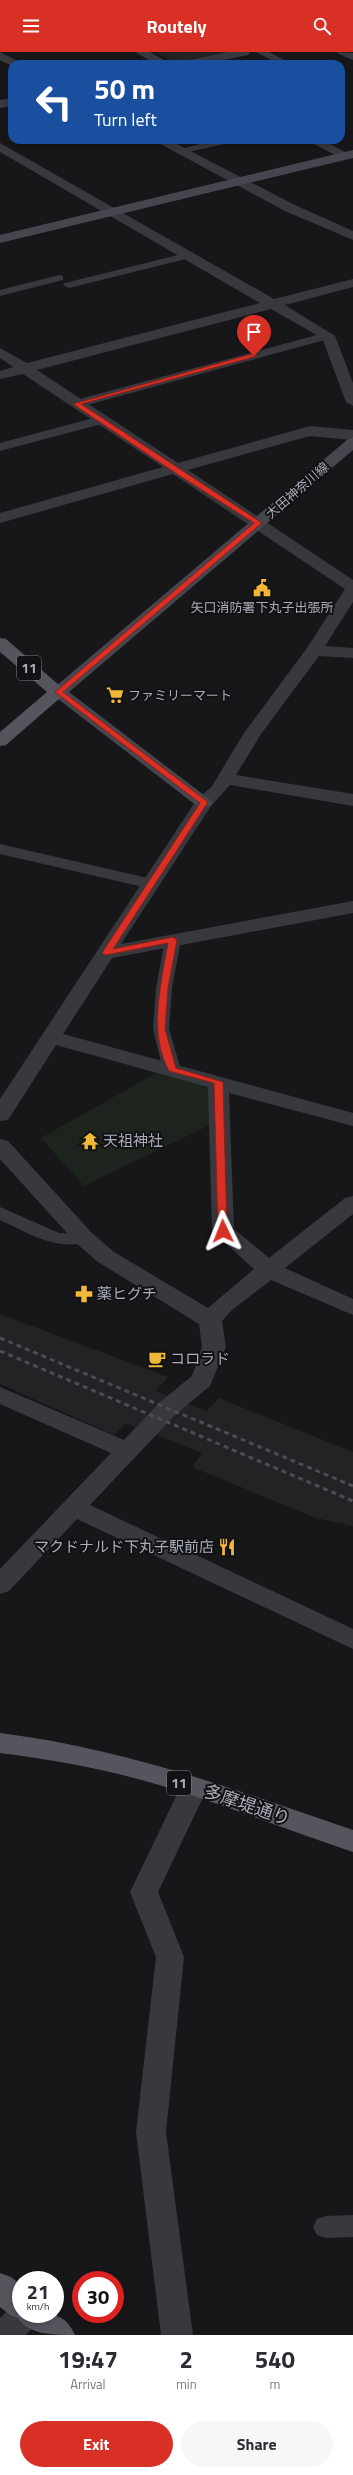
<!DOCTYPE html>
<meta charset="utf-8">
<style>
body{margin:0;font-family:"Titillium Web","Noto Sans JP",sans-serif;background:#f7f7f7;color:#2b2b33;height:100vh;display:flex;flex-direction:column;font-size:15px;white-space:nowrap}
*{box-sizing:border-box;margin:0}
p{font-size:13px;color:#7c7c81}
.icon{flex:none;width:22px;height:22px;fill:none;stroke:currentColor;stroke-width:2;stroke-linecap:round;stroke-linejoin:round}
.map{position:relative;height:2283px;overflow:hidden}
.drawer{display:flex;flex-direction:column;background:#fff;flex:1}
.drawer>*{flex:none}
.top-card{position:absolute;left:8px;top:8px;width:337px;height:84px;border-radius:12px;box-shadow:0 2px 6px #0003;background:#1a4fa0;color:#fff;overflow:hidden}
.speed{position:absolute;left:12px;top:2219px;display:flex;gap:8px;font-size:20px;font-weight:700;text-align:center}
.speed>*{display:grid;place-content:center;width:52px;height:52px;border-radius:50%;background:#fff;box-shadow:0 2px 6px #0003;line-height:1}
.speed small{font-size:10px;font-weight:400}
.speed .limit{border:6px solid #d22;background:#fff;color:#111}
.pin{position:absolute;display:grid;place-items:center;width:34px;height:34px;color:#fff;margin:-41px -17px;border-radius:50% 50% 50% 0;rotate:-45deg;box-shadow:0 0 4px #0007}
.pin .icon{rotate:45deg}
.me{position:absolute;width:44px;margin:-22px;rotate:358deg;stroke-linejoin:round;filter:drop-shadow(0 0 3px #0008)}
.turn{display:flex;align-items:center;gap:14px;height:84px;padding:0 20px;font-size:18px}
.turn .icon{width:52px;height:52px;stroke-width:2.5}
.turn b{display:block;font-size:28px;line-height:34px}
.eta{display:flex;justify-content:space-evenly;align-items:center;height:68px;text-align:center}
.eta b{font-size:24px;font-weight:700;line-height:28px}
.button{display:flex;gap:8px;margin-top:auto;padding:8px 20px}
.button a{flex:1;height:46px;border-radius:24px;background:#d93025;color:#fff;font-size:16px;font-weight:700;line-height:46px;text-align:center}
.button a+a{background:#f7f7f7;color:#2b2b33}
header{display:flex;justify-content:space-between;align-items:center;height:52px;padding:0 20px;background:#d93025;color:#fff;font-size:18px;font-weight:700}
.map>svg:first-child{display:block}
.built{fill:#232326}
.green{fill:#1d241e}
.lines{fill:none;stroke-linecap:round;stroke-linejoin:round}
.lane{fill:#38393e;fill-rule:evenodd}
.street{fill:#38393e;fill-rule:evenodd}
.secondary{fill:#46474e;fill-rule:evenodd}
.primary{fill:#54555d;fill-rule:evenodd}
.rail{stroke:#4b4c53;stroke-width:3;stroke-dasharray:5 4;stroke-linecap:butt}
.route{fill:#d93025;stroke:#8d1f18}
.labels{text-anchor:middle;stroke-width:4;stroke-linejoin:round;paint-order:stroke}
.far-street-label{font-size:13px;fill:#a9adb9;stroke:#121214}
.far-poi-label{font-size:13px;fill:#a9adb9;stroke:#121214}
.shield{fill:#121214;stroke:#7c7e88;stroke-width:1}
.shield-label{font-size:14px;font-weight:bold;fill:#a9adb9}
.poi-label{font-size:15px;fill:#a9adb9;stroke:#121214;text-anchor:start}
.near-street-label{font-size:18px;fill:#a9adb9;stroke:#121214}
</style>
<header><svg class="icon" aria-label="menu" viewBox="0 0 24 24"><path d="M4 6h16M4 12h16M4 18h16"/></svg>Routely<svg class="icon" aria-label="search" viewBox="0 0 24 24"><circle cx="10" cy="10" r="6"/><path d="M15 15l6 6"/></svg></header>
<div class="map">
<svg width="353" height="2283" viewBox="0 0 353 2283">
<rect width="100%" height="100%" fill="#171719"/>
<path class="built" d="M155 0H231L178 12Z
M0 1262 168 1325 156 1339 207 1359 219 1346 353 1400V1474L316 1466 192 1415 202 1401 126 1371 114 1383 0 1332Z"/>
<path class="green" d="M158 1020 211 1034 210 1073 84 1134 41 1086Z"/>
<g class="lines">
<path class="lane" d="M256 0H269L292 12H279Z
M337 0 353 1V8L339 2Z
M215 88H234L233 90 179 102 174 99Z
M190 200 194 201V205L69 236 63 233 65 231Z
M59 223 63 224V228L0 244V238Z
M328 280 334 284 332 286 80 355 76 356 70 352 72 349Z
M101 364 105 365 107 368 105 371 0 399V391Z
M0 792 152 827 160 832 152 837 0 802Z
M173 883 181 888 172 936 169 977 181 1018 178 1022H166L163 1018 153 977 156 936 165 888Z
M0 1155 59 1181 90 1182 93 1186 90 1190C55 1199 31 1182 0 1168Z
M353 2163V2185L326 2186 317 2183 313 2175 317 2167 326 2164Z"/>
<path class="street" d="M0 0 23 12H12V14L0 8Z
M135 0H150L171 12H156Z
M228 0H250L248 3 205 12H183L185 9Z
M12 46V54L0 56V48Z
M153 88H169L295 153 353 179V188L285 159Z
M307 88H323L352 104 350 107H342Z
M0 91 274 247 353 227V235L285 253 335 284 353 331V354L346 350 322 286 271 257 37 318 178 411 310 374 353 378V388L310 384 188 418 353 528V550L325 594 353 596V606L319 604 261 682 236 723 353 742V754L230 733 211 754 121 892 353 849V861L112 906 63 982 353 1061V1074L229 1041 234 1177 269 1206 345 1146 353 1144V1162L285 1216 353 1247V1263L271 1228 232 1258 222 1269 226 1295 210 1334 176 1362 90 1453 353 1577V1597L77 1467 9 1539 0 1542V1517L111 1401 0 1352V1335L124 1388 160 1350 192 1324 202 1295 199 1272 98 1210 76 1191 0 1107V1087L8 1089 92 1181 114 1200 208 1256 254 1217 212 1179 208 1035 56 993 8 1068 0 1069V1047L195 750 212 734 244 681 307 596 345 537 173 422 0 471V461L163 415 23 322 0 327V319L13 315 0 306V296L27 311 260 251 0 100Z
M194 1725 204 1728 208 1735 158 1840 184 1905 166 2080 193 2283H161L136 2080 156 1905 130 1840 184 1728Z
M21 2249V2262H41L36 2272 26 2283H0V2266L14 2252Z"/>
<path class="secondary" d="M353 98V106L0 191V183Z
M353 385V398L69 640 213 750 211 754H197L49 640 348 387Z"/>
<path class="primary" d="M0 586 6 587 67 640 6 693 0 694V680L47 640 0 600Z
M0 1681C123 1696 237 1738 353 1778V1800C280 1776 209 1746 134 1726 90 1714 46 1707 0 1701Z
M0 2221 11 2225 21 2233V2262C46 2262 63 2257 75 2283 54 2283 28 2283 18 2266L10 2263 0 2255Z"/>
<path class="rail" d="M0 1286 353 1434
M0 1299 353 1449"/>
</g>
<path class="route" d="M252 302 257 304 81 352 262 471 63 640 208 750 113 897 173 885 177 888 168 936 165 977 176 1016 223 1030 227 1179 223 1182 218 1179 214 1031 169 1019C148 981 161 932 168 891L106 903 102 901 200 751 55 640 254 471 180 424 73 352Z"/>
<defs>
<g id="civic-bare" transform="scale(1.38)"><path d="M-.6-6.5H3V-4.5H.6V-3L4-1V1h2V6H-6V1h2V-1L-.6-3ZM-1.2 2.5V6h2.4V2.5Z" fill="#f0b837" stroke="#121214" stroke-width="2.5" paint-order="stroke"/></g>
<g id="supermarket-bare" transform="scale(1.38)"><path d="M-6-5.5h2.5l.6 2H6L4.5 2H-2.5L-4.4-4H-6ZM-1.5 3.2a1.3 1.3 0 1 0 .1 0ZM3 3.2a1.3 1.3 0 1 0 .1 0Z" fill="#f0b837" stroke="#121214" stroke-width="2.5" paint-order="stroke"/></g>
<g id="temple-bare" transform="scale(1.38)"><path d="M0-6L5-2H3V0L6.5 2.5H4V6H1.5V3h-3V6H-4V2.5H-6.5L-3 0V-2H-5Z" fill="#f0b837" stroke="#121214" stroke-width="2.5" paint-order="stroke"/></g>
<g id="pharmacy-bare" transform="scale(1.38)"><path d="M-2-6h4v4h4v4h-4v4h-4v-4h-4v-4h4Z" fill="#f0b837" stroke="#121214" stroke-width="2.5" paint-order="stroke"/></g>
<g id="cafe-bare" transform="scale(1.38)"><path d="M-5.5-4.5H6V0H3Q3 3.5 0 3.5H-2.5Q-5.5 3.5-5.5 0ZM3-3.2v2h1.7v-2ZM-6 4.5H4V6H-6Z" fill="#f0b837" stroke="#121214" stroke-width="2.5" paint-order="stroke"/></g>
<g id="restaurant-bare" transform="scale(1.38)"><path d="M-5-6h1v4h1v-4h1v4h1v-4h1v5L-1.5 .5V6h-2V.5L-5-1ZM5-6V6H3V1.5H1.5Q1.5-4 5-6Z" fill="#f0b837" stroke="#121214" stroke-width="2.5" paint-order="stroke"/></g>
</defs>
<g fill-rule="evenodd">
<use href="#civic-bare" x="262" y="536"/>
<use href="#supermarket-bare" x="115" y="643"/>
<use href="#temple-bare" x="90" y="1089"/>
<use href="#pharmacy-bare" x="84" y="1242"/>
<use href="#cafe-bare" x="157" y="1307"/>
<use href="#restaurant-bare" x="227" y="1495"/>
</g>
<g class="labels">
<g class="far-street-label">
<text transform="translate(297 438) rotate(-41)" y="5">大田神奈川線</text>
</g>
<g class="far-poi-label">
<text x="262" y="560">矢口消防署下丸子出張所</text>
<text x="128" y="648" text-anchor="start">ファミリーマート</text>
</g>
<g class="shield">
<rect x="17" y="604" width="24" height="24" rx="3"/>
<rect x="167" y="1719" width="24" height="24" rx="3"/>
</g>
<g class="shield-label">
<text x="29" y="621">11</text>
<text x="179" y="1736">11</text>
</g>
<g class="poi-label">
<text x="103" y="1094">天祖神社</text>
<text x="97" y="1247">薬ヒグチ</text>
<text x="170" y="1312">コロラド</text>
<text x="214" y="1500" text-anchor="end">マクドナルド下丸子駅前店</text>
</g>
<g class="near-street-label">
<text transform="translate(247 1753) rotate(19)" y="6">多摩堤通り</text>
</g>
</g>
</svg>
<div class="speed"><div>21<small>km/h</small></div><div class="limit">30</div></div>
<div class="pin" style="left:254px;top:304px;background:#d93025"><svg class="icon" aria-label="arrive" viewBox="0 0 24 24"><path d="M6 21V4h12l-3 4 3 4H6"/></svg></div>
<svg class="me" style="left:223px;top:1179px" viewBox="-20 -20 40 40"><path d="M0-17L14 15 0 8-14 15z" fill="#d93025" stroke="#fff" stroke-width="4"/></svg>
<div class="top-card">
<div class="turn"><svg class="icon" aria-label="left" viewBox="0 0 24 24"><path d="M17 20v-9H6M10 6l-5 5 5 5"/></svg><div><b>50 m</b>Turn left</div></div>
</div>
</div>
<section class="drawer">
<div class="eta">
<div><b>19:47</b><p>Arrival</p></div>
<div><b>2</b><p>min</p></div>
<div><b>540</b><p>m</p></div>
</div>
<div class="button"><a>Exit</a><a>Share</a></div>
</section>
